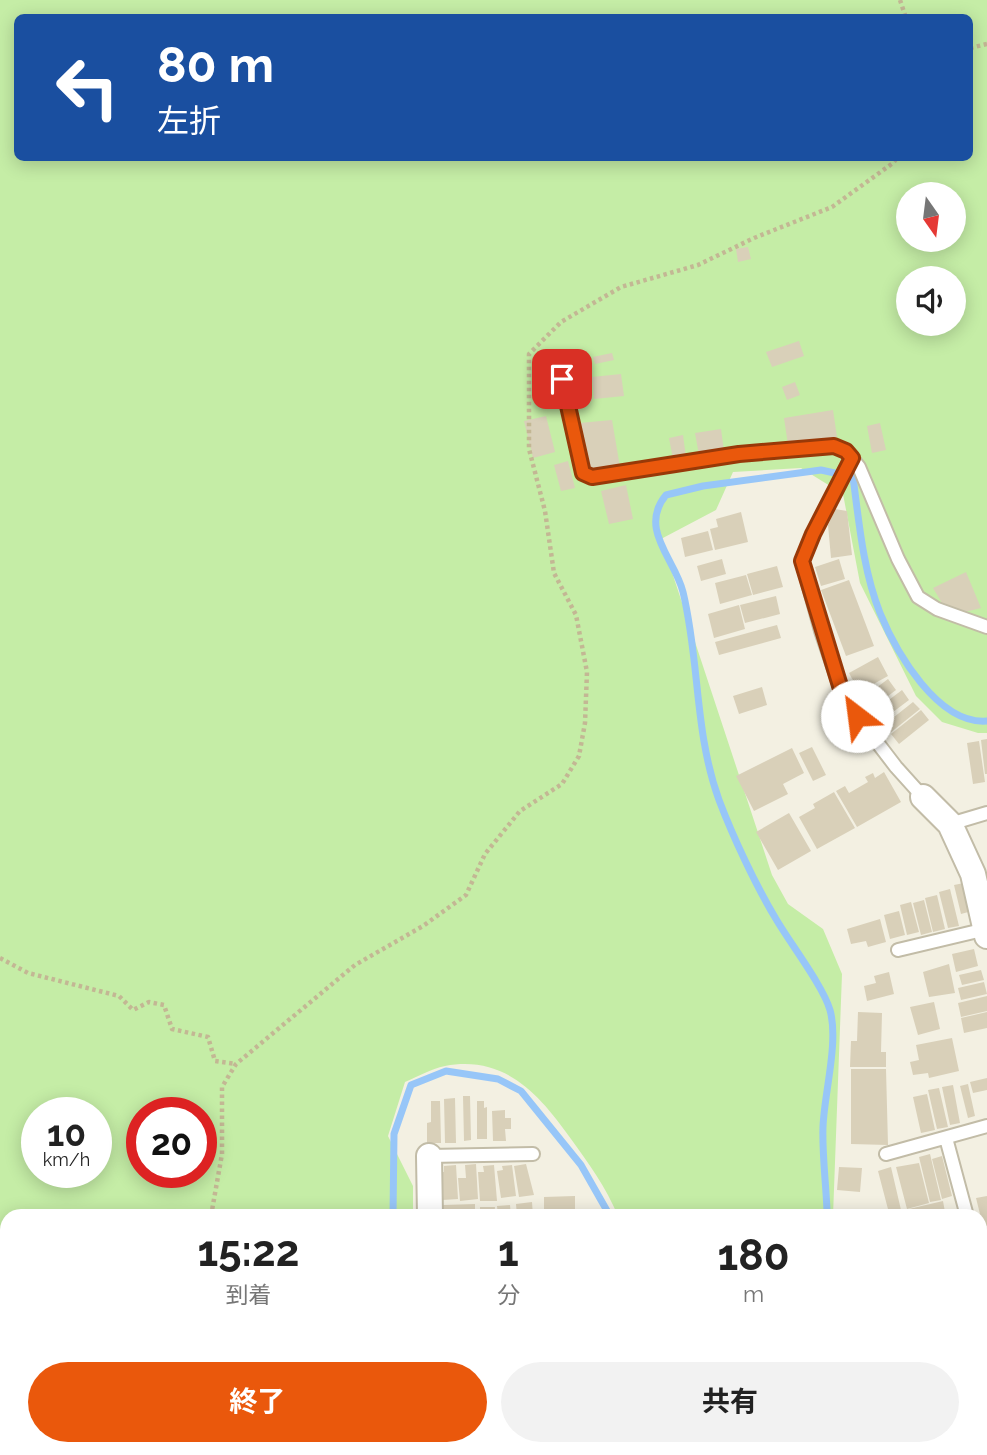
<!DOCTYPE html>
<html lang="ja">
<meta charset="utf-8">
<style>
body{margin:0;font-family:Raleway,"Noto Sans JP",sans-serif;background:#f2f2f2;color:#222;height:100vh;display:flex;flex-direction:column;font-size:26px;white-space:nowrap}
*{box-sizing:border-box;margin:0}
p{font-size:23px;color:#767676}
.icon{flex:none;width:38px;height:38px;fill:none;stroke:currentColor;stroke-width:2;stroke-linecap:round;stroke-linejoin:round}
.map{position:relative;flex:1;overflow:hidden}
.panel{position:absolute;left:0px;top:1209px;width:987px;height:247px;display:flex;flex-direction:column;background:#fff;border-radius:21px 21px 0 0;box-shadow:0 4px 18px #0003}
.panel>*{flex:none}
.guide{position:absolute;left:14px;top:14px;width:959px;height:147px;border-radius:10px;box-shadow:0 4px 18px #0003;background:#1a4fa0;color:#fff;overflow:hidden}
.needle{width:46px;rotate:166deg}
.tools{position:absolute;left:896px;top:182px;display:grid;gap:14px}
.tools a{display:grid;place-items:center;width:70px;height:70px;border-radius:50%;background:#fff;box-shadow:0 4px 18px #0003;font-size:35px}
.speed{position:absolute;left:21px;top:1097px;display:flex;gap:14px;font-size:35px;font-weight:700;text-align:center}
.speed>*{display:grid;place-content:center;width:91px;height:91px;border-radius:50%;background:#fff;box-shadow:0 4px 18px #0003;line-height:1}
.speed small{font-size:18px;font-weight:400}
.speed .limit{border:10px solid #d22;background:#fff;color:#111}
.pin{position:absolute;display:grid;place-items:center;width:60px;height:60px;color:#fff;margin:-30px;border-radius:14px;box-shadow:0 4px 10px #0006}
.me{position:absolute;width:77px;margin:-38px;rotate:330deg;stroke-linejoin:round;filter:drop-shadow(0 0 5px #0008)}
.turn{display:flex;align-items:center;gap:24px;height:147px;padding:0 28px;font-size:32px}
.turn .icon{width:91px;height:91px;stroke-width:2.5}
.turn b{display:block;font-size:49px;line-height:60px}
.eta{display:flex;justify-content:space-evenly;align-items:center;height:119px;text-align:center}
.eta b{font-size:42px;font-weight:700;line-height:49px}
.button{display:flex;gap:14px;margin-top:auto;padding:14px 28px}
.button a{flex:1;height:80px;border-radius:42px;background:#ea580c;color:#fff;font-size:28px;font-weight:700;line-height:80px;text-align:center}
.button a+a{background:#f2f2f2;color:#222}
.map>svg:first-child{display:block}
.green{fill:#c5eda6;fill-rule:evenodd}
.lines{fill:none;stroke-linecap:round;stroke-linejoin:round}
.stream{stroke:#97c6f8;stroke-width:7}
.building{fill:#d9d0b9}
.service-casing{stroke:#c2bca7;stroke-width:16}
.minor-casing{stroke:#c2bca7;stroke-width:28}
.path{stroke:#c3b794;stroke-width:4.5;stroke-dasharray:3.5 3.5;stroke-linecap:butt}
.service{stroke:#fff;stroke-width:12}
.minor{stroke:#fff;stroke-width:24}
.route-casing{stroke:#983908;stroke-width:18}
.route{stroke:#ea580c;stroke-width:12}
</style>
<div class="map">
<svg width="987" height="1455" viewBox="0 0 987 1455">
<rect width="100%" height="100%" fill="#f3f0e2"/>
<path class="green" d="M0 0H987V733H978L942 722 916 696 860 583 843 494 801 468 733 472 716 510 661 539 772 875 788 904 823 929 842 974 833 1216H618C606 1187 589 1164 571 1139 539 1094 505 1055 445 1066 431 1069 417 1077 405 1082L388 1136 413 1186V1216H7V1449H399L398 1455H0ZM18 18H970V158H18ZM908 194H954V240H908ZM908 278H954V324H908ZM37 1113H96V1172H37ZM142 1113H201V1172H142Z"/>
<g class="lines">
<path class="stream" d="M827 1211C826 1183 822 1154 823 1127 824 1094 839 1042 830 1010 823 986 790 943 776 919 756 886 733 837 719 800 694 731 700 662 683 592 675 559 638 529 666 495L703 486 821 470 853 477C859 522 863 570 880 613 896 652 938 725 987 721
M393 1216 394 1134 411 1085 446 1071 498 1079 521 1091 581 1165 610 1216
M735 1449 742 1455
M362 1455 363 1449
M899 1455 900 1449"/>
</g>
<path class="building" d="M748 247 751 259 738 262 736 249Z
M799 341 804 356 772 367 766 352Z
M612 353 614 360 595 364 593 357Z
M621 374 624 396 594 399 592 377Z
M590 377 592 401 571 403 569 379Z
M795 382 800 395 787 400 782 387Z
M833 410 837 437 788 445 784 418Z
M546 416 555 452 533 458 524 421Z
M612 420 620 467 591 472 579 423Z
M880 423 886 450 872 453 867 426Z
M721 429 724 451 699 455 695 433Z
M683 435 686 457 673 459 669 438Z
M568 461 575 488 561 491 554 465Z
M626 485 633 519 609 524 601 491Z
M835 509 847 511 852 555 831 558 828 525Z
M741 512 748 542 715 550 710 529 718 527 716 519Z
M708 531 713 550 685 557 681 538Z
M722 559 726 574 701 581 697 566Z
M839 559 845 579 821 586 815 567Z
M777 566 783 587 753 595 747 574Z
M966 572 981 608 965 612 942 603 933 588Z
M746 575 752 595 720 604 715 583Z
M849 580 874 646 846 656 821 590Z
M776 596 780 614 745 623 740 605Z
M739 605 745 629 714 638 708 614Z
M777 625 781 638 719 655 715 642Z
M878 657 888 676 859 692 849 673Z
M888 679 896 690 872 708 864 697Z
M762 687 767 705 739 714 733 696Z
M902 690 909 700 881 721 873 712Z
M913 702 920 709 890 733 884 725Z
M921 710 929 720 899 744 891 734Z
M987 739V774H985L981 740Z
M979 741 985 782 973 784 967 743Z
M812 747 826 775 813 781 799 753Z
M792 748 804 773 783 784 788 794 754 811 736 776Z
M884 772 901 802 857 827 836 791 845 786 849 793 868 782 865 777 873 773 875 778Z
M834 792 855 828 817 849 799 817 815 808 813 804Z
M789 813 811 851 778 870 756 832Z
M964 883 972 911 961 914 954 885Z
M950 889 959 926 948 928 939 892Z
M937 895 945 929 933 932 925 898Z
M924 900 932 932 921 935 913 903Z
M911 902 919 932 907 935 900 905Z
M899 911 905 935 890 939 884 915Z
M880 919 886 942 868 947 866 941 851 944 847 929Z
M974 949 978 966 956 972 952 954Z
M949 964 955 993 929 997 923 972Z
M981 970 984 980 962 985 959 975Z
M889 972 894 994 867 1001 864 986 876 983 874 976Z
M984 982 987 994 961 1000 958 988Z
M987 996V1011L961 1017 958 1003Z
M934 1002 940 1029 918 1035 910 1007Z
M858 1012 882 1013 881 1052H886V1067H850L851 1041H857Z
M987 1012V1028L964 1033 961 1018Z
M952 1038 959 1071 929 1078 928 1073 913 1075 910 1062 919 1060 916 1045Z
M851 1069H886L888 1145 851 1144Z
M987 1078V1090L973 1093 970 1082Z
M968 1084 975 1116 968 1118 960 1086Z
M953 1085 960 1123 950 1125 942 1087Z
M939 1088 948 1127 937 1129 928 1090Z
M927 1094 935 1130 921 1133 913 1097Z
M463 1096H470L471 1140 464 1141Z
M455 1098 456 1143H445L444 1099Z
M431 1101H440L441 1143H427V1123L431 1122Z
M477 1101H484V1108L487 1107V1139H477Z
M505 1110V1118H511V1129H505L506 1141H493L492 1111Z
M930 1154 941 1200 930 1202 919 1157Z
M942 1156 952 1196 942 1199 932 1159Z
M919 1163 929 1203 907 1209 896 1167Z
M476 1164 478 1199 460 1201 458 1178H466L465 1165Z
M526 1164 534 1195 519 1197 514 1166Z
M456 1165 458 1199 442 1200 441 1172H444V1166Z
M494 1165 497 1201H480L478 1172H484L483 1166Z
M512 1165 516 1196 501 1198 497 1171 503 1170 502 1166Z
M839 1167 862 1168 860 1192 837 1190Z
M891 1167 901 1210 889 1213 878 1171Z
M575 1196V1211L544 1214V1197Z
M987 1196V1226H983L976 1198Z
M943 1201 945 1212 929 1216H897L896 1212Z
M532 1202 533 1216H517L516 1204Z
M475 1204V1216L443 1214V1205Z
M510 1205 511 1216H498L497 1206Z
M480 1207H495L494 1216H480Z
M849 1449H878L879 1455H850Z"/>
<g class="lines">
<g class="service-casing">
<path id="service" d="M562 379 583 473 592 477 739 454 834 446 846 451 859 467 898 559 918 597 937 609 987 627
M852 458 813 534 802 561 821 631 844 699 896 767 923 797
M950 824 987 813
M898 950 986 929
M946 1138 967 1216
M886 1154 987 1126
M429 1156 533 1154
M980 1266 987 1293
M917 1455 918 1449"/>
</g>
<g class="minor-casing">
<path id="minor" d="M923 797 950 824 973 874 987 936
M429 1156 430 1216
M409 1455 410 1449"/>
</g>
<path class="path" d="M900 0 906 18
M970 48 987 44
M0 958 28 973 119 996 133 1010 149 1002 164 1005 172 1029 208 1037 215 1061 236 1064
M211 1216 222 1154V1087L236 1064 355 965 423 926 466 895 485 854 520 811 562 784 579 756 585 723 587 672 576 615 554 573 545 511 529 449V354L561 322 621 287 698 265 754 238 832 207 893 163 897 158
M189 1455 190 1449"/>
<use href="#service" class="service"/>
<use href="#minor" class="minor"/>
</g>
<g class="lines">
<g class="route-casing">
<path id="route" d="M562 379 583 473 592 477 739 454 834 446 846 451 852 458 813 534 802 561 844 699 857 716"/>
</g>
<use href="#route" class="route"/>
</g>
</svg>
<div class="tools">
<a><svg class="needle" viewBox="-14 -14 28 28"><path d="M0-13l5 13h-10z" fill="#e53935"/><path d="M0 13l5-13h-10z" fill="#767676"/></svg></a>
<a><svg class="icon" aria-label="sound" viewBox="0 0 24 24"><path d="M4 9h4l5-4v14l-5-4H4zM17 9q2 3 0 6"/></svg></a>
</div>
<div class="speed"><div>10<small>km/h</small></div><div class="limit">20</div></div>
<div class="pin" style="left:562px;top:379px;background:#d93025"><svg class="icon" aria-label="arrive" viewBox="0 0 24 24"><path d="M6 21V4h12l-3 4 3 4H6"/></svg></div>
<svg class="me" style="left:857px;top:716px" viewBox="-20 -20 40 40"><circle r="19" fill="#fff"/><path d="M0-13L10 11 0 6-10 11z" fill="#ea580c"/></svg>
<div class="guide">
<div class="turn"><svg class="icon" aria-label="left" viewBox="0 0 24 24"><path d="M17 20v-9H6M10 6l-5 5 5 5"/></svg><div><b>80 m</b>左折</div></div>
</div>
<section class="panel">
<div class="eta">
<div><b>15:22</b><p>到着</p></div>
<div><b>1</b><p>分</p></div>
<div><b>180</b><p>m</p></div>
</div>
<div class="button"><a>終了</a><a>共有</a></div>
</section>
</div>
